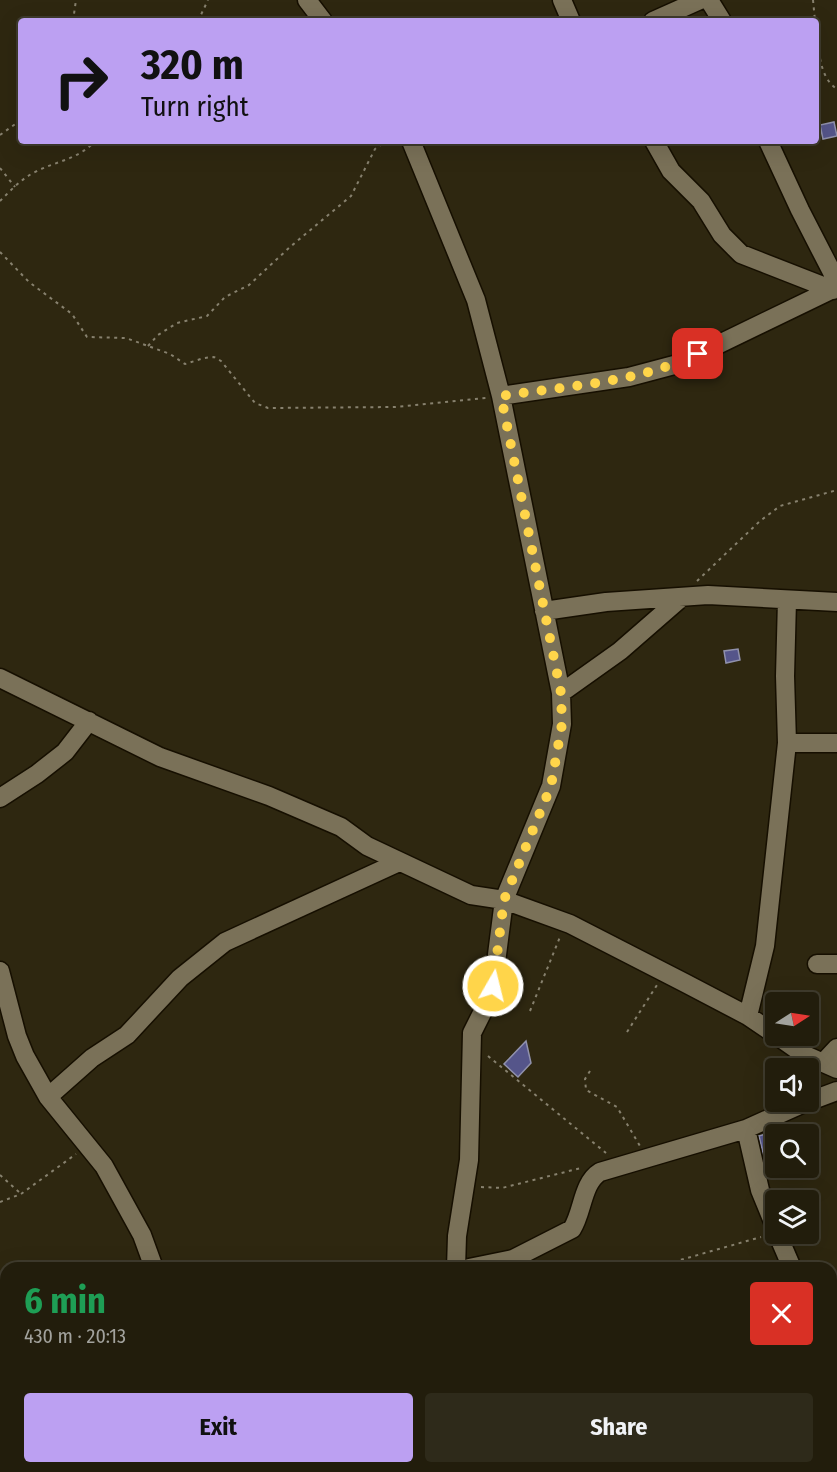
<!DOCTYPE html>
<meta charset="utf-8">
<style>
body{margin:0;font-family:"Fira Sans Condensed",sans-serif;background:#2e2a1a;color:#f1f3f6;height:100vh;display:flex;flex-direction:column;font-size:22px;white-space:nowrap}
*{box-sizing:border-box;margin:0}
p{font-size:20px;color:#a2a29d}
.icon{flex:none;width:33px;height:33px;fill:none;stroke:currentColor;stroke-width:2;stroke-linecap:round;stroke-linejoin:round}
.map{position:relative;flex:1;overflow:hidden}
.panel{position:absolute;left:0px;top:1262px;width:837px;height:212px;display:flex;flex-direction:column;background:#221d0c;border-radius:18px 18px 0 0;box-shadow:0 6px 24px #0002,0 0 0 2px #3f3b2d}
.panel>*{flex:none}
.banner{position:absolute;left:18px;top:18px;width:801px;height:126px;border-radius:6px;box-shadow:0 6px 24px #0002,0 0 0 2px #3f3b2d;background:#bca0f2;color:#111;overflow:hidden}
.needle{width:39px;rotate:78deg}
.tools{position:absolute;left:765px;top:992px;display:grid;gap:12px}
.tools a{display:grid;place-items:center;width:54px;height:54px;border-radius:6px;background:#221d0c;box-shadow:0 6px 24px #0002,0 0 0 2px #3f3b2d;font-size:30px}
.pin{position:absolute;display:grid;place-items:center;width:51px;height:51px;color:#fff;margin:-26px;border-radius:12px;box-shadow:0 3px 9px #0006}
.me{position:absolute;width:66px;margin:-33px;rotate:8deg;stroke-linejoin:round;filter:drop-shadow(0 0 4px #0008)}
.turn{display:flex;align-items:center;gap:21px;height:126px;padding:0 24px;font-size:27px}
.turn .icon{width:78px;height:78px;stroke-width:2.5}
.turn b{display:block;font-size:42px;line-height:51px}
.round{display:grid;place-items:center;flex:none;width:63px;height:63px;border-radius:6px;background:#2e2a1a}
.head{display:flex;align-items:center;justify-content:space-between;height:102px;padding:0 24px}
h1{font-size:36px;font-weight:700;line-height:45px;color:#1e9e55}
.cta{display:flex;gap:12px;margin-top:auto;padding:12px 24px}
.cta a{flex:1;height:69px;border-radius:6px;background:#bca0f2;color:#111;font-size:24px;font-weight:700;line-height:69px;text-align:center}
.cta a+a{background:#2e2a1a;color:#f1f3f6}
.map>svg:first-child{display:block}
.building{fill:#55558a;stroke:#9091ac;stroke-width:1.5}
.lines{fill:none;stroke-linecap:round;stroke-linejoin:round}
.minor-casing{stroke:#160f00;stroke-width:21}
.path{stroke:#87816e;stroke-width:2;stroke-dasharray:3 4.5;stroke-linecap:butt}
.minor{stroke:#7a7158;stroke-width:18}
.route{stroke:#ffd54a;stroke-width:10;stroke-dasharray:0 18}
</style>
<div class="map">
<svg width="837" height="1472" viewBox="0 0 837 1472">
<rect width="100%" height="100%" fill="#2e2710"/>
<path class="building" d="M834 122 837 136 823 139 820 125Z
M738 649 740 660 726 663 724 651Z
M526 1041 531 1063 518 1077 504 1064Z
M776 1131V1167L767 1169 759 1136Z"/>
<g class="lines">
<g class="minor-casing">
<path id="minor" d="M307 0 323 21
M562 0 571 21
M709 0 722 21
M653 21 700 0
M411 141 476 300 501 396 561 693 562 724 551 786 504 900 493 986 488 1001 472 1033 469 1160 457 1236 456 1268
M654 141 671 171 701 201 722 235 741 254 833 290
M768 141 800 210 837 282
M501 396 629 377 678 364 837 287
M544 611 606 602 708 595 837 602
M0 678 160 757 269 796 341 827 367 846 471 895 504 900 570 924 685 983 748 1016 776 1035
M561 693 620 651 682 597
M787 743H837
M0 798 37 774 65 752 89 721
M817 964H837
M0 971 17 1036 25 1056 48 1097 104 1166 142 1235 154 1268
M748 1016 765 946 787 743 785 676 787 600
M776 1035 803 1054 837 1069
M823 1063 837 1048
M48 1097 92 1058 127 1035 180 978 225 942 399 862
M746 1129 760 1190 776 1229
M777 1233 792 1268
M469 1268 513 1259 572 1229C583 1212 582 1183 600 1172L746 1129 802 1104 837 1091
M831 1284 837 1282
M831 1372 837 1387
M244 1467 245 1472
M473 1467V1472"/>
</g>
<path class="path" d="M813 0 815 21
M73 21 76 0
M198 21 208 0
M816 29C819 49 819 78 837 89
M0 135 21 120
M0 168 15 187
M0 201C11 190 22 178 37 171 57 161 79 159 95 141
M0 252 29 282 72 314 87 337 126 338 170 354 185 364 204 358 214 357 221 361 255 403 268 408 395 407 486 398
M148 346 158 335 177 323 207 316 225 297 249 285 290 247 351 196 375 149 383 143 392 141
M697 581 760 521 780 506 837 490
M530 1011 560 937
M627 1032 657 985
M488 1056 606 1153
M590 1071 585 1079 586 1090 617 1107 640 1146
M0 1175 20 1193
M481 1187 502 1188 581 1168
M0 1202 21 1194 76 1154
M652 1268 761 1237
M0 1336 6 1344
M0 1433 6 1431
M831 1450 837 1449
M743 1472 761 1467"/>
<use href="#minor" class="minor"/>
</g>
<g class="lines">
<path class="route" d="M493 986 504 900 551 786 562 724 561 693 501 396C567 386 637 383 698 354"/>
</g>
</svg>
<div class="tools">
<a><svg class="needle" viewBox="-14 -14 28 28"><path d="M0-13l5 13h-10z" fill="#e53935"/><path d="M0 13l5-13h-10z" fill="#a2a29d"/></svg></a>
<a><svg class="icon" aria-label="sound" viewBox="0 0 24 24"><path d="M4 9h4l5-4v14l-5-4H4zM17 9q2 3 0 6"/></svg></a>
<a><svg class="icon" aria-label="search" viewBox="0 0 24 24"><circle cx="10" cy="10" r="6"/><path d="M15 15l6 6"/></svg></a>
<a><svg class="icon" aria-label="layers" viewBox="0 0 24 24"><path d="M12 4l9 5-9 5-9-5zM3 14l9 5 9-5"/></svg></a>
</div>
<div class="pin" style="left:698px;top:354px;background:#d93025"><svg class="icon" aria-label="arrive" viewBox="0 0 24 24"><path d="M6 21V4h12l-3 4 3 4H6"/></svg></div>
<svg class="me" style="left:493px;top:986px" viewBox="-20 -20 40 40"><circle r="17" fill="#ffd54a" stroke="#fff" stroke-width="3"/><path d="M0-11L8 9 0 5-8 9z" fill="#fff"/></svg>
<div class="banner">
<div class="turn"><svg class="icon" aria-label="right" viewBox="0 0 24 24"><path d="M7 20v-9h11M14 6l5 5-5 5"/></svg><div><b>320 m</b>Turn right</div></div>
</div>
<section class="panel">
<div class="head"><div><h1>6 min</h1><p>430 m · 20:13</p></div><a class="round" style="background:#d93025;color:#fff"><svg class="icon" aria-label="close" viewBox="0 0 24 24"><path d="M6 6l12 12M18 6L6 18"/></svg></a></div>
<div class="cta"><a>Exit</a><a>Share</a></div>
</section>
</div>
